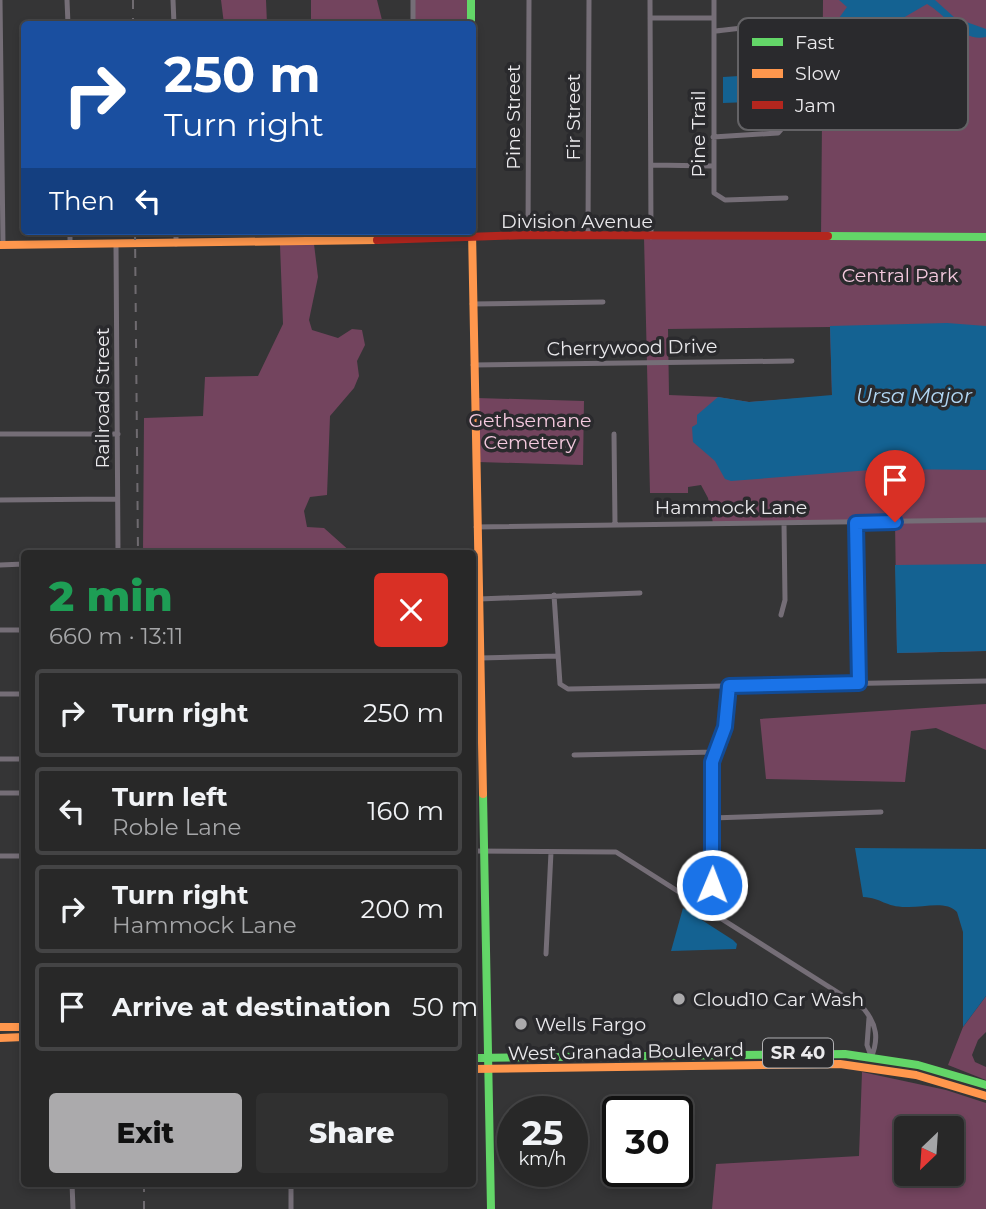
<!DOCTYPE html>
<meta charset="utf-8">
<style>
body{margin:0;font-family:Montserrat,sans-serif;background:#303030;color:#f1f3f6;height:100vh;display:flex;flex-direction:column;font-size:26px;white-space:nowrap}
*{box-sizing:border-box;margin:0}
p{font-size:23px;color:#a5a6a8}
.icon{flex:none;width:38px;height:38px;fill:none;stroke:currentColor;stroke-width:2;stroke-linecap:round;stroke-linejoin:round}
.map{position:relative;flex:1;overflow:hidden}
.sheet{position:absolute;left:21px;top:550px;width:455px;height:637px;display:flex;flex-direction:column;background:#282828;border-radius:7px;box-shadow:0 4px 10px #0003,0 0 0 2px #444445}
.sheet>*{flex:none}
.top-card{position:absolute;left:21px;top:21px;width:455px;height:214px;border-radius:7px;box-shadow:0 4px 10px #0003,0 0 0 2px #444445;background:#1a4fa0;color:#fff;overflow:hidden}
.needle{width:46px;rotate:205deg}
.controls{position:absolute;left:894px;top:1116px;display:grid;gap:14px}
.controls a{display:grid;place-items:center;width:70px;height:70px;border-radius:7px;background:#282828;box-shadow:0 4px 10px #0003,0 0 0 2px #444445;font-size:35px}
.speed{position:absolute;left:497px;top:1096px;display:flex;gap:14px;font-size:35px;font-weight:700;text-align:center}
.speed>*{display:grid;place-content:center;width:91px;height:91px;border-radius:50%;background:#282828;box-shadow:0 4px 10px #0003,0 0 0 2px #444445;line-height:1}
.speed small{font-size:18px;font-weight:400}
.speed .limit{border:4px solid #111;border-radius:10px;background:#fff;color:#111}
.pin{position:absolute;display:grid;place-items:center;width:60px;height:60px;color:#fff;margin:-72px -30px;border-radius:50% 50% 50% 0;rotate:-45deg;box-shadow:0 0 7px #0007}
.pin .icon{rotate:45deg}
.me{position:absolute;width:77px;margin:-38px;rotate:1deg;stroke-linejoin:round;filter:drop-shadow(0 0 5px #0008)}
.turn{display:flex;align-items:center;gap:24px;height:147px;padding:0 28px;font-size:32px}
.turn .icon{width:91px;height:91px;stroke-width:2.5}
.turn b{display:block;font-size:49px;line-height:60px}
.then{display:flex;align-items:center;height:66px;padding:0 28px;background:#0003;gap:14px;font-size:26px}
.round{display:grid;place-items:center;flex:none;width:74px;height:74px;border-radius:7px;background:#303030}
.headline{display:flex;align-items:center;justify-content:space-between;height:119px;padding:0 28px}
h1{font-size:42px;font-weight:800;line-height:52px;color:#1e9e55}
.cta{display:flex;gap:14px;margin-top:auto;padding:14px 28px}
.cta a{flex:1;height:80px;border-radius:7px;background:#abaaac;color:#111;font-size:28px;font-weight:800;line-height:80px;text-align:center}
.cta a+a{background:#303030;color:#f1f3f6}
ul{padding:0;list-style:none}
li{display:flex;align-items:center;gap:21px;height:88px;margin:0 14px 10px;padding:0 14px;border:4px solid #444445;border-radius:7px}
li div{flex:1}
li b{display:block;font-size:26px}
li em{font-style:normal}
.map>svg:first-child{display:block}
.green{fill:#73445e;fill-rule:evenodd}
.water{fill:#146292}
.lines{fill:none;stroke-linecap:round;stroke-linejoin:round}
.street{stroke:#756e77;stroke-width:5}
.fast{stroke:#63d668;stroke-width:8}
.slow{stroke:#ff974d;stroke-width:8}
.jam{stroke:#b3261e;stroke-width:8}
.rail{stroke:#6f6b70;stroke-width:2;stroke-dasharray:9 9;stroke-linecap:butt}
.route-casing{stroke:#114b97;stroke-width:18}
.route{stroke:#1a73e8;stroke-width:12}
.poi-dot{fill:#abaaac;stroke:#2a2a2d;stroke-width:2.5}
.labels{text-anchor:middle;stroke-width:7;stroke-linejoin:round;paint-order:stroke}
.shield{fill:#2a2a2d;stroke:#b0b0b3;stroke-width:2}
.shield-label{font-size:18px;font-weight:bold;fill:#eae9ec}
.street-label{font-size:19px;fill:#eae9ec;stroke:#2a2a2d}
.park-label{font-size:19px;fill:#f4c9de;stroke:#2a2a2d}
.poi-label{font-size:19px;fill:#eae9ec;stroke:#2a2a2d;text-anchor:start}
.water-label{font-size:21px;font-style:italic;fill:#b2d7f4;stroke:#2a2a2d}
.key{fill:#2a2a2d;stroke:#646366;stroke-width:2}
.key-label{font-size:19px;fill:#eae9ec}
</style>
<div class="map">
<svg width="986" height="1209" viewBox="0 0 986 1209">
<rect width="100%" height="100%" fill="#353536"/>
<path class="green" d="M221 0H266L267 24H224Z
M311 0H377L383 24H311Z
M415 0H468V24H415Z
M823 0H986V651L897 653 895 522 713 523 708 498 701 485 688 487V493H650L644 237 821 238ZM830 327 832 396 749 402 718 397 669 395 668 329Z
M314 244 318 277 309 320 312 330 338 338 352 329 362 330 365 345 357 361 359 376 354 388 330 416 327 495 310 497 304 511 307 527 324 528 352 553H143L144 418 203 416 205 377 258 376 283 324 280 245Z
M477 398 584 401 583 465 478 462Z
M986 704V750L936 728 911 731 905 782 766 779 760 719Z
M986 996V1032L978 1040 972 1055 975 1062 986 1067V1080L948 1065 963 1027Z
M862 1072 946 1090 986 1103V1209H712L716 1164 859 1156ZM906 1129H952V1174H906Z"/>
<path class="water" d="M839 0H935L955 18 986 29V37C963 43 945 14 927 4L903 18 892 49 869 81 857 92 836 95 833 89 837 90 839 85 833 79C841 65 831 49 838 33L834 25 847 7Z
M756 39 778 41 777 101 723 103V77L755 75Z
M947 323 986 326V470L883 469 731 481 725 479 715 461 693 442 692 427 697 424V415L718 397 749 402 832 395 830 326Z
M986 564V651L897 653 895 565Z
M855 848 986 849V996L963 1027V932L957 912C946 900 922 908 906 907 885 907 882 898 863 897Z
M683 908 733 940 737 944 736 949 671 951Z"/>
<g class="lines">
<path class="street" d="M0 0 3 245
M67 0 68 24
M173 0 174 24
M413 0V24
M650 0 651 237
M714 0V193L725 200 786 198
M650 18H714
M713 137 778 133 785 125V39C776 20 732 30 714 31
M652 165 713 166
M176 231V244
M588 234 589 0
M528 235 529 0
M70 244V231
M116 244 118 553
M472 304 603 302
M473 365 792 361
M0 434H118
M614 434 615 524
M0 500 117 499
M856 523 859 683
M476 527 986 520
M0 565 24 564
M554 595 560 684 568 689 986 681
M479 599 640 593
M781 615 785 600 784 523
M0 630H24
M480 658 557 656
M0 694H24
M574 755 715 752
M0 759H24
M0 793H24
M712 818 881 812
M472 851 616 852 864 1009C877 1025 879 1039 871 1058
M0 856H24
M703 907 713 875 712 762 725 728 729 686
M546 954 551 852
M869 1018 867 1045 871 1056
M72 1183 73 1209
M291 1183V1209"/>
<path class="fast" d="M471 0V24
M828 236 986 237
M483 794 491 1209
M472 1058 845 1054 918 1065 986 1085"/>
<path class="slow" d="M472 231 483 794
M0 245 377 240
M0 1027H24
M0 1038 24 1037
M472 1069 840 1064 916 1075 986 1096"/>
<path class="jam" d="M377 240 528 235 828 236"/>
<path class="rail" d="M133 0V24
M135 231 138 553
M144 1183V1209"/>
</g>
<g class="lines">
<g class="route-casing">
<path id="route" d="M712 885V762L725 727 729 686 859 683 856 523 895 522"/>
</g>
<use href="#route" class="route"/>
</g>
<g class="poi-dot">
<circle cx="679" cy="999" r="7"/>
<circle cx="521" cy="1024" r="7"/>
</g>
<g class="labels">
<rect class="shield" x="763" y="1038.5" width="70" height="29" rx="5"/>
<g class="shield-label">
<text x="798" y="1059">SR 40</text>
</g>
<g class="street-label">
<text transform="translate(513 117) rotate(-90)" y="7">Pine Street</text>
<text transform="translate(573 117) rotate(-90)" y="7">Fir Street</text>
<text transform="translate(698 134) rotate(-90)" y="7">Pine Trail</text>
<text x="577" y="228">Division Avenue</text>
<text transform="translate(632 347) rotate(-1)" y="7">Cherrywood Drive</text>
<text transform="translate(102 398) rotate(-90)" y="7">Railroad Street</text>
<text x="731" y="514">Hammock Lane</text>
<text transform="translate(626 1051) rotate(-1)" y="7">West Granada Boulevard</text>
</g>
<g class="park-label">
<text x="900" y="282">Central Park</text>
<text x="530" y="427">Gethsemane<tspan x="530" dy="22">Cemetery</tspan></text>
</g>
<g class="poi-label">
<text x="693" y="1006">Cloud10 Car Wash</text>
<text x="535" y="1031">Wells Fargo</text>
</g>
<g class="water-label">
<text x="914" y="403">Ursa Major</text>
</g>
</g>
<rect x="738" y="18" width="230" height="112" rx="10" class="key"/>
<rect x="752" y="38" width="31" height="8" fill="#63d668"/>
<rect x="752" y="69" width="31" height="9" fill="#ff974d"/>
<rect x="752" y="101" width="31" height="8" fill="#b3261e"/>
<g class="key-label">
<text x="795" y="49">Fast</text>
<text x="795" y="80">Slow</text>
<text x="795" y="112">Jam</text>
</g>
</svg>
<div class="controls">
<a><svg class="needle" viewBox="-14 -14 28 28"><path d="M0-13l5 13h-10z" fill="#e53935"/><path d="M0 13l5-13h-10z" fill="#a5a6a8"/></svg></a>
</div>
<div class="speed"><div>25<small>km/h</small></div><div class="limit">30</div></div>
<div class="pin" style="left:895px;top:522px;background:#d93025"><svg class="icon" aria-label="arrive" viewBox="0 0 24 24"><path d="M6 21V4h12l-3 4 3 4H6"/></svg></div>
<svg class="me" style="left:712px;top:885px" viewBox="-20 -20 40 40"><circle r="17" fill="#1a73e8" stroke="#fff" stroke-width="3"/><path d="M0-11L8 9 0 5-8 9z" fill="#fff"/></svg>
<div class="top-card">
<div class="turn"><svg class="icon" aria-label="right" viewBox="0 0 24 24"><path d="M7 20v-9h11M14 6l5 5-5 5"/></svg><div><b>250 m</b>Turn right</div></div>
<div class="then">Then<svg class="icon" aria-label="left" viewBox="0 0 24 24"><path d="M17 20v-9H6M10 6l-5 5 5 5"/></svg></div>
</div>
<section class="sheet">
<div class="headline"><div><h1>2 min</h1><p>660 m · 13:11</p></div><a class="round" style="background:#d93025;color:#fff"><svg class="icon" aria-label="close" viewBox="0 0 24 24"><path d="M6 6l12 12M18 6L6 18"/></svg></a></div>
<ul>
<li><svg class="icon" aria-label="right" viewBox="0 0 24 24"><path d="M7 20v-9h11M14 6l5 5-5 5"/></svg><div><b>Turn right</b></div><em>250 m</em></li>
<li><svg class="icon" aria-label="left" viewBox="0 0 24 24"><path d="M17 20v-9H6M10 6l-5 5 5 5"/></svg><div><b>Turn left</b><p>Roble Lane</p></div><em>160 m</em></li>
<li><svg class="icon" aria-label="right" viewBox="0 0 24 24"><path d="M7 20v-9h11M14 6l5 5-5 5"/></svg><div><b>Turn right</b><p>Hammock Lane</p></div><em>200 m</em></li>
<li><svg class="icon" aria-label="arrive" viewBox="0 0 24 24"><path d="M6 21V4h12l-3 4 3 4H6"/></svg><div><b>Arrive at destination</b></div><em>50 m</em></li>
</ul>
<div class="cta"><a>Exit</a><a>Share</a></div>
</section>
</div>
